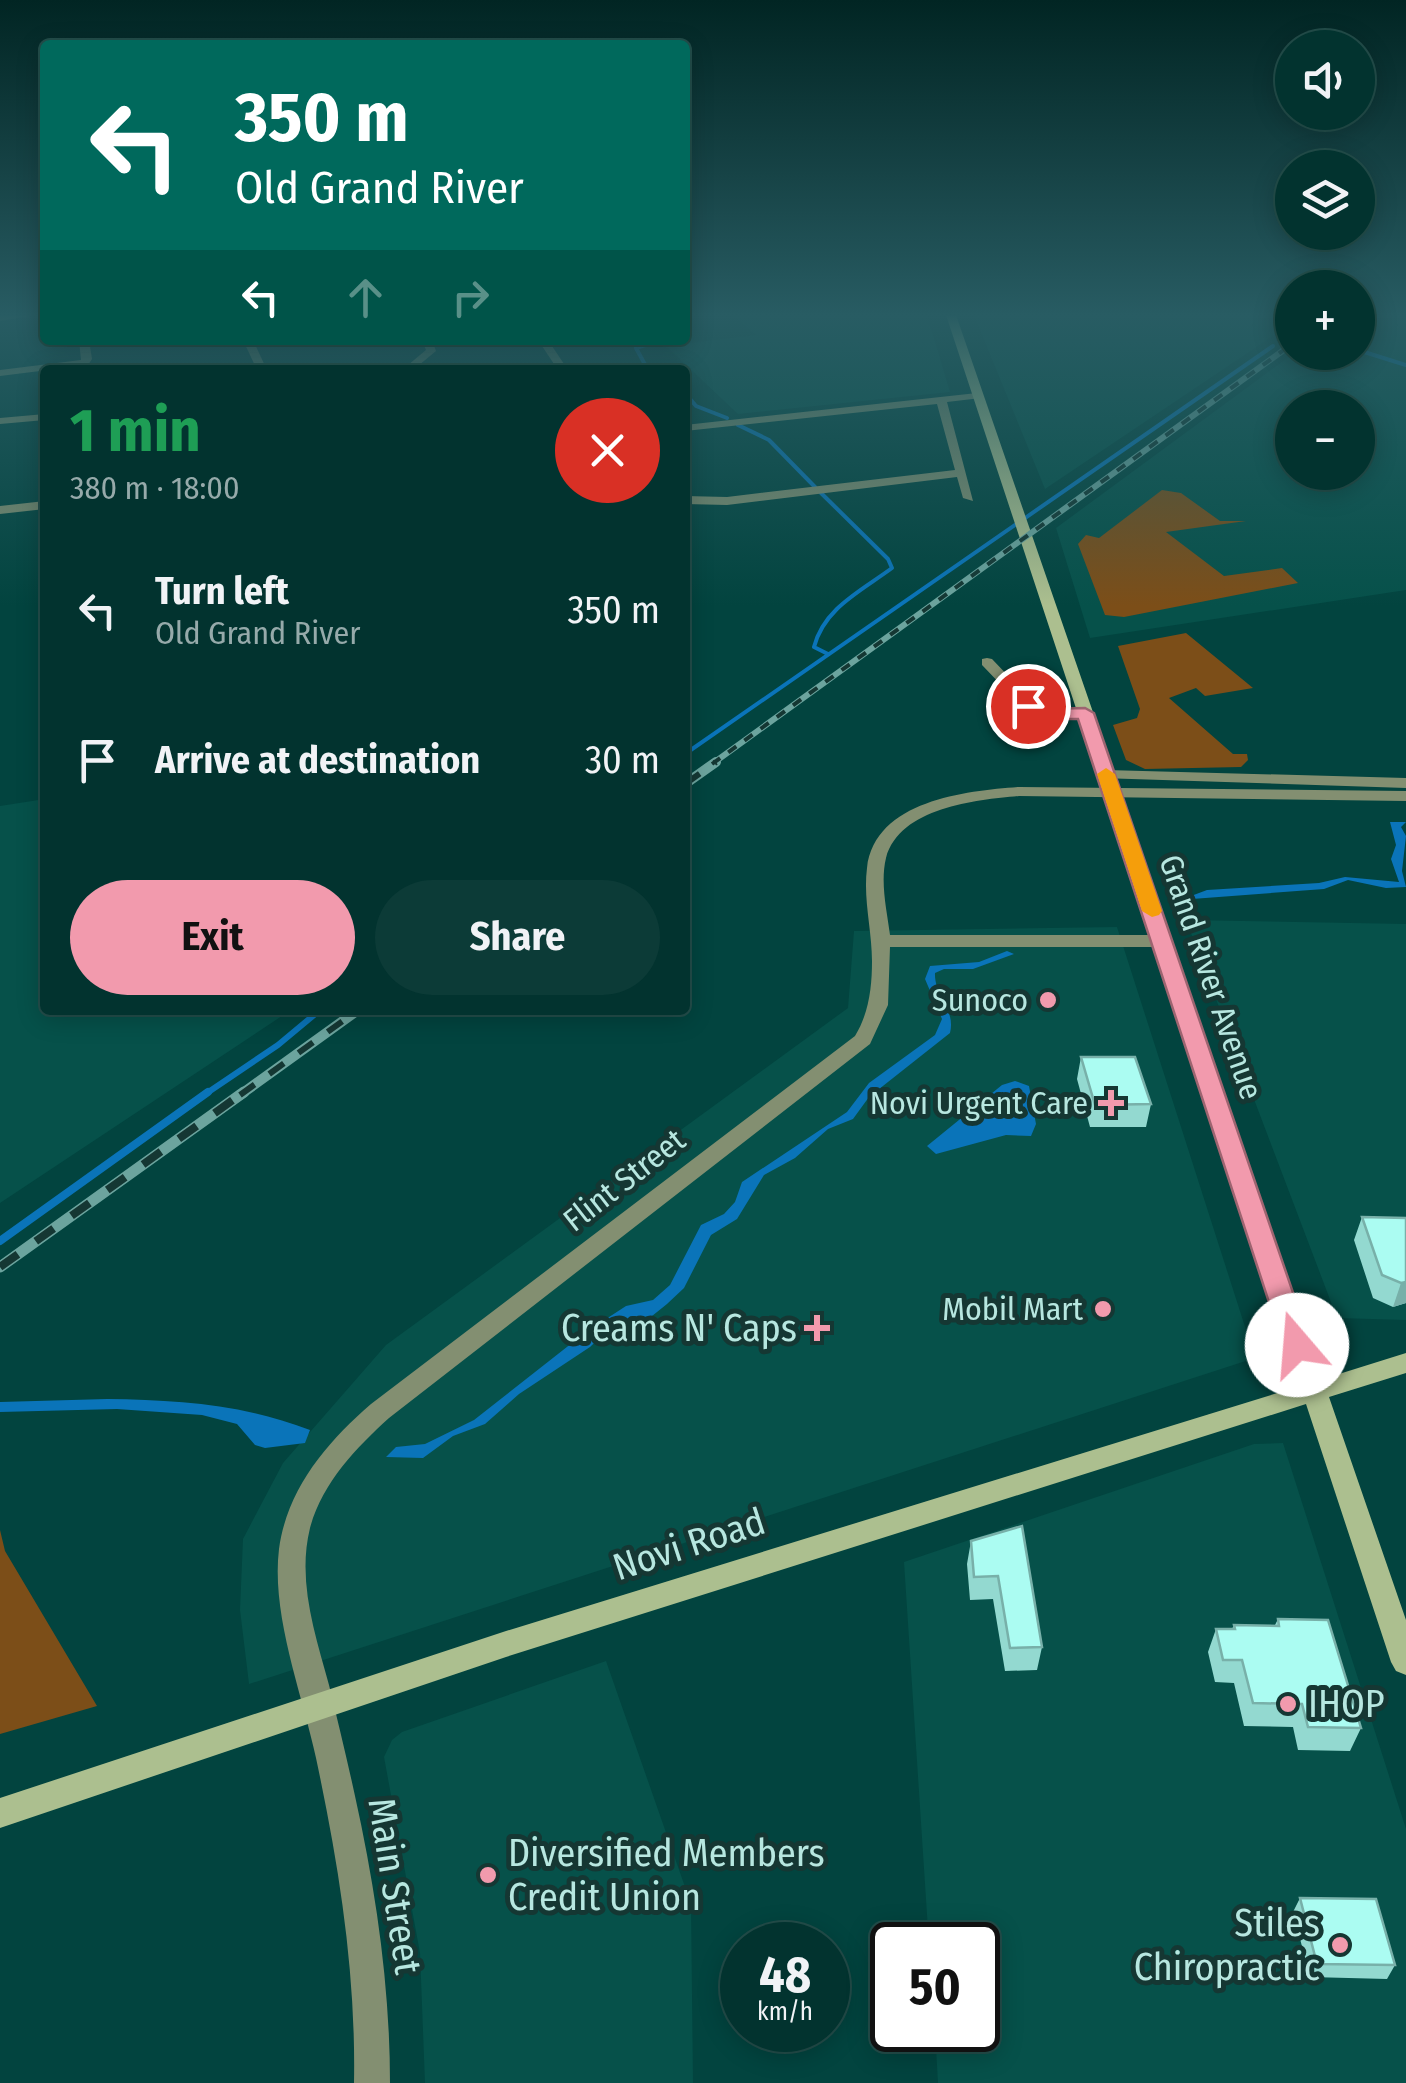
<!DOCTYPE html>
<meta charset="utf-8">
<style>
body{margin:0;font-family:"Fira Sans Condensed",sans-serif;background:#0c3b37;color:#f1f3f6;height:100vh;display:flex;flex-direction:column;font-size:38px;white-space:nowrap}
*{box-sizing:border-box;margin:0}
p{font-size:32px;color:#96aaaa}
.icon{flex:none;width:55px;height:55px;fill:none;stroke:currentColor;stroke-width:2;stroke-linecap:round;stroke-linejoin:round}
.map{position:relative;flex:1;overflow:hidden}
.details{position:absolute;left:40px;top:365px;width:650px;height:650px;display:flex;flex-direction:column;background:#02332f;border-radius:10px;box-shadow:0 5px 25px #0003,0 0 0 2px #234e4b}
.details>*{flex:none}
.guide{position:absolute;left:40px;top:40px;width:650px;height:305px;border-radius:10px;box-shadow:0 5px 25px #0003,0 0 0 2px #234e4b;background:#00695c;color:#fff;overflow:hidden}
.tools{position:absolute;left:1275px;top:30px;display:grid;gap:20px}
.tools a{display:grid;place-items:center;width:100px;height:100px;border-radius:50%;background:#02332f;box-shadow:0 5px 25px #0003,0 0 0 2px #234e4b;font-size:50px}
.speed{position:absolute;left:720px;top:1922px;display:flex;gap:20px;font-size:50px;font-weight:700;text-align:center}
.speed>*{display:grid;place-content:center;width:130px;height:130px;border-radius:50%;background:#02332f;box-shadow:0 5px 25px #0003,0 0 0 2px #234e4b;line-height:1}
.speed small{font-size:25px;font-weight:400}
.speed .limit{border:5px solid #111;border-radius:15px;background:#fff;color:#111}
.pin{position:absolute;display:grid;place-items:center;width:85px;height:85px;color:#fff;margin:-42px;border:5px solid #fff;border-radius:50%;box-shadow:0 2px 10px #0007}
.me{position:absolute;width:110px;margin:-55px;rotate:342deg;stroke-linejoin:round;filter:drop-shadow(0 0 8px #0008)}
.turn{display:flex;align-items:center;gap:35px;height:210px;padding:0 30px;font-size:45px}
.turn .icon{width:130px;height:130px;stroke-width:2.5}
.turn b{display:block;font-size:70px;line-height:85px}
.lanes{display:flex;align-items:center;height:95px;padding:0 30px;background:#0003;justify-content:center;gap:50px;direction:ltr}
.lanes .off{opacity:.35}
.round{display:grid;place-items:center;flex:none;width:105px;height:105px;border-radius:52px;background:#0c3b37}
.overview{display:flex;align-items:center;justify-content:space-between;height:170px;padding:0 30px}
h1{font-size:60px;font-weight:700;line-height:75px;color:#1e9e55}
.action{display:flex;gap:20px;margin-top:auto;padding:20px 30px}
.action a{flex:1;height:115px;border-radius:60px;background:#f29aad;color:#111;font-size:40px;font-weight:700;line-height:115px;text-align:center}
.action a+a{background:#0c3b37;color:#f1f3f6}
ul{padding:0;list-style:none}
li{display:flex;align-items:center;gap:30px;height:150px;padding:0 30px}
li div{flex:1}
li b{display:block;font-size:38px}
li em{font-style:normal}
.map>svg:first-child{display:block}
.built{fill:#06514a;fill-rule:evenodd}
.green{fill:#7c4e18}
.water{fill:#0a74b9}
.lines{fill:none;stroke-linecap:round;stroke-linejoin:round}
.stream-far2{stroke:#0a74b9;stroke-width:4}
.stream-far1{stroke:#0a74b9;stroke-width:6}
.stream{stroke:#0a74b9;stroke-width:8}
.minor{fill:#838f71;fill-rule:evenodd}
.tertiary{fill:#838f71;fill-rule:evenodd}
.secondary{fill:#acbf8f;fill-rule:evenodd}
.rail-far2-casing{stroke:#6ca49e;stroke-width:6}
.rail-far1-casing{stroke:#6ca49e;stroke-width:10}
.rail-casing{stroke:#6ca49e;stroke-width:11}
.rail-far2{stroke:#153733;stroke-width:4;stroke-dasharray:10;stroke-linecap:butt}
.rail-far1{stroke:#153733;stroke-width:6;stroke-dasharray:18;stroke-linecap:butt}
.rail{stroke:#153733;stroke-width:8;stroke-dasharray:22;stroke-linecap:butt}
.wall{fill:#93d9d0}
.shaded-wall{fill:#78b0a9}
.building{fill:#abfcf2;stroke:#78b0a9;stroke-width:2.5}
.route{fill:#f29aad;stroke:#9d6470;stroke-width:2.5}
.slow{fill:#f59e0b}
.poi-dot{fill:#f29aad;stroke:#153733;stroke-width:4}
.labels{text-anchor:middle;stroke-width:10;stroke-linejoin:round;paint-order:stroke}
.street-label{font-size:32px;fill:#b7e7e0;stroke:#153733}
.poi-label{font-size:32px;fill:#b7e7e0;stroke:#153733;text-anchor:end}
.near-poi-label{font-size:38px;fill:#b7e7e0;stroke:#153733;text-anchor:end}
.near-street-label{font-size:38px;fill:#b7e7e0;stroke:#153733}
</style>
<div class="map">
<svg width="1406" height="2083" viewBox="0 0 1406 2083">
<rect width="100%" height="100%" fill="#02443f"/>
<path class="built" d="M733 315H927L950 392 738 414 666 346 756 335Z
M974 315H1292V323L1045 489Z
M1358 315H1406V590L1090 638 1056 528 1294 353 1358 352ZM1292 408H1358V472H1292Z
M45 799V1010H291L0 1203V806Z
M1186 920 1406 924V1320L1337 1318Z
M1117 927 1255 1358 249 1684 240 1610 243 1539 283 1463 386 1345 848 1008 854 931Z
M1283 1443 1406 1829V2083H938L935 2030H978V1945H929L904 1562 1254 1444Z
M606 1661 691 1904 693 2083H425L420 1953 384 1757 392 1740 402 1732Z"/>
<path class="green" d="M1162 490 1181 493 1220 521H1246L1166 532 1224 576 1282 568 1298 583 1124 617 1105 615 1078 544 1086 535 1099 538Z
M1186 633 1253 688 1205 696 1196 688 1169 698 1233 754H1247L1248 760 1241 767 1145 769 1126 760 1113 725 1137 718 1140 709 1118 646Z
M0 1530 5 1551 97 1706 0 1734Z"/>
<path class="water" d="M1390 822H1406L1401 827 1406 836 1402 871 1406 887 1386 888 1348 880 1324 889 1192 899 1191 896 1207 890 1319 883 1345 877 1399 882 1391 859 1396 845Z
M1007 951 1014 954 973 969H944L935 973C934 996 956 1009 950 1033L869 1097 853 1119 828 1129 795 1158 764 1175 737 1219 711 1235 684 1288 667 1304 652 1316 618 1320 590 1347 519 1394 485 1424 453 1436 423 1458 386 1457 396 1447 425 1444 474 1420 586 1332 626 1306 653 1300 670 1285 701 1225 724 1214 735 1202 742 1182 847 1112 869 1083 935 1035 942 1019 925 979 930 966 979 962Z
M1015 1081 1029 1086 1036 1124 1031 1136 1006 1135 936 1154 927 1146 1002 1085Z
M107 1399C178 1400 243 1404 310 1430L305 1443 265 1448 255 1445 237 1424 202 1415 117 1409 0 1412V1402Z"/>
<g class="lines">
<path class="stream-far2" d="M1278 315 1292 328
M1358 350 1406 365
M648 370 636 348 661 340
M685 393 696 406 727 418
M738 425 769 440 815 487
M820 492 888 559 892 568C861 591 824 608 814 647L828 654
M685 754 1273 346"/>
<path class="stream-far1" d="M204 1095 278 1045 320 1010"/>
<path class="stream" d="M0 1241 208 1092"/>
<path class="minor" d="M0 315H35L0 321Z
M79 340H89L92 359 88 365 0 376V370L81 360Z
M243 340H253L267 370H257Z
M422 340H432L436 351 413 370H402L426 350Z
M977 393 981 394V398L947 402 973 501 963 498 957 477 727 505 685 504V496L727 497 955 470 937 404 685 431V425Z
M45 414V420L0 424V418Z
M45 501V509L0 514V506Z
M987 658 992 659 1038 707 1085 708 1093 713 1085 718 1029 714 982 665V659Z
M1106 770 1406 778V788L1100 778 1098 775Z
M1019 787 1406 791V801L1019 796C977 800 900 807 886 858 880 883 887 911 890 935H1163L1172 941 1163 947H890L888 1005 870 1044 389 1418C356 1448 322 1483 310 1528 297 1581 315 1634 329 1685 338 1722 347 1759 355 1796 376 1891 390 1986 390 2083H354C356 1972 339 1866 316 1758 302 1693 271 1615 279 1549 287 1489 327 1442 371 1404L855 1036C869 1013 872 987 872 961 872 930 863 899 867 868 875 800 967 791 1019 787Z"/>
<path class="tertiary" d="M538 340H548L568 370H558Z"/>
<path class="secondary" d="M946 315H956L1323 1379 1406 1353V1373L1329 1397 1406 1620V1675L1396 1671 1391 1662 1306 1404 506 1657 0 1828V1798L506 1631 1300 1386Z"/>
<g class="rail-far2-casing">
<path id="rail-far2" d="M712 764 1292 344"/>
</g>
<g class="rail-far1-casing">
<path id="rail-far1" d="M685 784 716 762
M240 1095 358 1010"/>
</g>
<g class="rail-casing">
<path id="rail" d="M0 1267 244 1092"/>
</g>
<use href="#rail-far2" class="rail-far2"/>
<use href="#rail-far1" class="rail-far1"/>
<use href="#rail" class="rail"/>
</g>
<path class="wall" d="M1081 1057 1151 1104 1146 1127H1090L1077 1079Z
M1362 1217 1406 1218V1303L1393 1307 1373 1298 1354 1240Z
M1022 1526 1042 1647 1037 1670 1005 1671 993 1599 970 1600 967 1564 971 1541Z
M1278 1619 1361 1728 1350 1751 1298 1750 1293 1727 1244 1726 1234 1683 1215 1682 1208 1652 1216 1629H1232L1234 1625H1275Z
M1300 1898 1395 1965 1387 1979 1310 1977 1293 1912Z"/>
<path class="shaded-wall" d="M1406 1282V1303L1393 1307 1401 1283Z"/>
<path class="building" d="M1081 1057H1135L1151 1104 1095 1105Z
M1362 1217 1406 1218V1282L1401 1283 1382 1275Z
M1022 1526 1042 1647 1010 1648 998 1576 974 1577 971 1541Z
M1278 1619 1328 1620 1361 1728 1308 1727 1302 1704 1253 1703 1242 1660H1223L1216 1629H1235L1234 1625 1279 1626Z
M1300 1898 1376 1899 1395 1965 1317 1964Z"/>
<linearGradient id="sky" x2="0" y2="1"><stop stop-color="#012523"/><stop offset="0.52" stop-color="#285c63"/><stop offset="1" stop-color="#285c63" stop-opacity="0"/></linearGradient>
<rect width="1406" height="606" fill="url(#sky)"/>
<path class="route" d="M1028 701 1045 709 1085 708 1094 713 1311 1345 1307 1352 1297 1355 1287 1352 1283 1345 1078 719H1042L1019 706Z"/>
<path class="slow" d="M1106 768 1115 774 1162 911 1159 915 1152 917 1142 911 1097 774Z"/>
<g class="poi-dot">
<circle cx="1048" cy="1000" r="10"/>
<path d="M1106 1088h10v10h10v10h-10v10h-10v-10h-10v-10h10z"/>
<circle cx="1103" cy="1309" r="10"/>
<path d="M812 1313h10v10h10v10h-10v10h-10v-10h-10v-10h10z"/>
<circle cx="1288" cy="1704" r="10"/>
<circle cx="488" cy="1875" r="10"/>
<circle cx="1340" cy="1945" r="10"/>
</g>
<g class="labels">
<g class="street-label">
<text transform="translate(1211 977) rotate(71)" y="11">Grand River Avenue</text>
<text transform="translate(624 1180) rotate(-38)" y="11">Flint Street</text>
</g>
<g class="poi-label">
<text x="1028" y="1011">Sunoco</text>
<text x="1088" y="1114">Novi Urgent Care</text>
<text x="1083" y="1320">Mobil Mart</text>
</g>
<g class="near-poi-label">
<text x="797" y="1341">Creams N' Caps</text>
<text x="1308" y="1717" text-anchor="start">IHOP</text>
<text x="508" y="1866" text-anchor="start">Diversified Members<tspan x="508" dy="44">Credit Union</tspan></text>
<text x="1320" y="1936">Stiles<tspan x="1320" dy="44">Chiropractic</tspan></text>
</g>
<g class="near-street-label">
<text transform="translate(689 1544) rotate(-18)" y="13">Novi Road</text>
<text transform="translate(395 1886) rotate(81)" y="13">Main Street</text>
</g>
</g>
</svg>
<div class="tools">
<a><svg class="icon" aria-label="sound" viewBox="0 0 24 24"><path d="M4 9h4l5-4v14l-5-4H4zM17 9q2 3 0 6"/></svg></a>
<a><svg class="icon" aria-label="layers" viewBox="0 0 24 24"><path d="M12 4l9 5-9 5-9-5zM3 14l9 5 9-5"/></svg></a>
<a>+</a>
<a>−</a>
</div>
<div class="speed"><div>48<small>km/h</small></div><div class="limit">50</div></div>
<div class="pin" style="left:1028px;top:706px;background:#d93025"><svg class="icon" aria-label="arrive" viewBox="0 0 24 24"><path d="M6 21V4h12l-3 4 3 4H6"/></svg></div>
<svg class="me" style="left:1297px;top:1345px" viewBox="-20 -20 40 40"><circle r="19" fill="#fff"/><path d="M0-13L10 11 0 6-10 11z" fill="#f29aad"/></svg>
<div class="guide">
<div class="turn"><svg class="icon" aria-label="left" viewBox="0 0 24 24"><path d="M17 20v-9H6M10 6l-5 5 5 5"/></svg><div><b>350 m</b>Old Grand River</div></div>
<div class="lanes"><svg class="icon" aria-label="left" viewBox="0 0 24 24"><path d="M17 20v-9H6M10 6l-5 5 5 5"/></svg><svg class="icon off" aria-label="ahead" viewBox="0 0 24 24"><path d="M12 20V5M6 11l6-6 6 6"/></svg><svg class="icon off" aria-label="right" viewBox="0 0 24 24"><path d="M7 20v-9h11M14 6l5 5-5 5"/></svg></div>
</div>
<section class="details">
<div class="overview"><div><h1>1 min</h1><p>380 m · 18:00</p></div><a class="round" style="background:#d93025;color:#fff"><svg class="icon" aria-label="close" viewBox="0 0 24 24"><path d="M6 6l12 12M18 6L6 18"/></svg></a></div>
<ul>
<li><svg class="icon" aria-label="left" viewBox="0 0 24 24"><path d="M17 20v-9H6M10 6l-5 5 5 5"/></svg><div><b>Turn left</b><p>Old Grand River</p></div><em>350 m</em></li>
<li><svg class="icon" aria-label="arrive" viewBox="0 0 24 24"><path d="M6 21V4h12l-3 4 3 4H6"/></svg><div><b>Arrive at destination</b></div><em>30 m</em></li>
</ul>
<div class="action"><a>Exit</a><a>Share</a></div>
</section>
</div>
